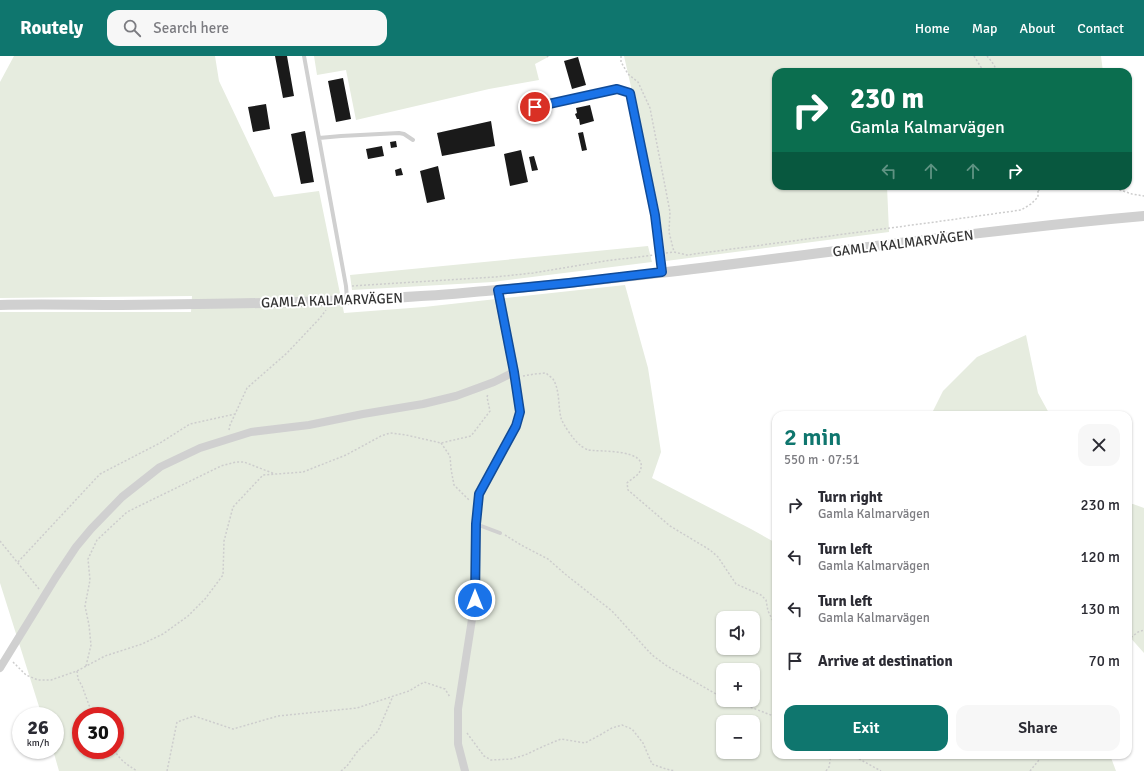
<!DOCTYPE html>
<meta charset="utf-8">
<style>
body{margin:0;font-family:Signika,sans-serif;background:#f7f7f7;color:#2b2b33;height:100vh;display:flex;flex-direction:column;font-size:15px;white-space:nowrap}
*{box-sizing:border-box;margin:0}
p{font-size:13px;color:#7c7c81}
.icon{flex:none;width:22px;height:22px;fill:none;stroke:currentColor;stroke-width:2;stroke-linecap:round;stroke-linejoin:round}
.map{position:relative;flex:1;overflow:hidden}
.sheet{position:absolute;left:772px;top:355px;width:360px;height:348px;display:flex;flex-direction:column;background:#fff;border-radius:12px;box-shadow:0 1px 3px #0004}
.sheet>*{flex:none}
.top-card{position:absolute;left:772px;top:12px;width:360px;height:122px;border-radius:12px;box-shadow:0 1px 3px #0004;background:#0b6e4f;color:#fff;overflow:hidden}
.fabs{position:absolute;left:716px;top:555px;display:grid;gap:8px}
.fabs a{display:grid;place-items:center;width:44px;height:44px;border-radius:8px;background:#fff;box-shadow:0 1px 3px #0004;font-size:20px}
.speed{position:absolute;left:12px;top:651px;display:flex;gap:8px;font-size:20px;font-weight:700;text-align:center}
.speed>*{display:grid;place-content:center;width:52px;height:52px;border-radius:50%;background:#fff;box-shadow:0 1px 3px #0004;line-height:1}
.speed small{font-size:10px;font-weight:400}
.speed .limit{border:6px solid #d22;background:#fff;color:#111}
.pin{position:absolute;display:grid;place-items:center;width:34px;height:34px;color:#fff;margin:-17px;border:2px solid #fff;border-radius:50%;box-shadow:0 1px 4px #0007}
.me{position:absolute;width:44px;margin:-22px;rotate:0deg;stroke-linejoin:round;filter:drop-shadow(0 0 3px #0008)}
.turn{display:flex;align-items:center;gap:14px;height:84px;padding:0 12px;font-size:18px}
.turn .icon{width:52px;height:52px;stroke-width:2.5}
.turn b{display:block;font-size:28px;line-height:34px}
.lanes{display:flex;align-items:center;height:38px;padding:0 12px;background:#0003;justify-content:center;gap:20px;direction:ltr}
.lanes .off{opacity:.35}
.round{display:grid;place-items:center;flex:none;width:42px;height:42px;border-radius:12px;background:#f7f7f7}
.head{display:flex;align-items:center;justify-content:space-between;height:68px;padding:0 12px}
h1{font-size:24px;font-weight:600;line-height:30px;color:#0f766e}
.primary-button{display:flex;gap:8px;margin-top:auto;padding:8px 12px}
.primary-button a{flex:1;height:46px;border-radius:12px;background:#0f766e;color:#fff;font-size:16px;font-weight:600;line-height:46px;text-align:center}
.primary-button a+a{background:#f7f7f7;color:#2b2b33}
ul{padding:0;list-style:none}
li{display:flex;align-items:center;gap:12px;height:52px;padding:0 12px}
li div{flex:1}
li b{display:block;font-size:15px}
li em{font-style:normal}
header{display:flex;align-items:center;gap:24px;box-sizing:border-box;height:56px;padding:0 20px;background:#0f766e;color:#fff}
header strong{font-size:19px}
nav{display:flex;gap:22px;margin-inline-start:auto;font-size:14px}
.search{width:280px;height:36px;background:#f7f7f7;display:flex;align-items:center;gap:10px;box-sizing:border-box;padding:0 14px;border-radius:12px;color:#7c7c81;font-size:15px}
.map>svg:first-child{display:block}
.green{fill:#e6ecdf;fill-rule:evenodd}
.building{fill:#1a1a1a}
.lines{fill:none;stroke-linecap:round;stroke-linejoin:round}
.path{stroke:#cdcdcd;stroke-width:1.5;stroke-dasharray:2 2;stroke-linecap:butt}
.service{stroke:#d0d0d0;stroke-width:4}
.minor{stroke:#d0d0d0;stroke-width:8}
.tertiary{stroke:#d0d0d0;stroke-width:10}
.route-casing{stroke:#114b97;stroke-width:10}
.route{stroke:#1a73e8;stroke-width:7}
.labels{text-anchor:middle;stroke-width:4;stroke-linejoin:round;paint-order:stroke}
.street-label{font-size:14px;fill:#333;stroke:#fff}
</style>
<header>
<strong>Routely</strong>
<div class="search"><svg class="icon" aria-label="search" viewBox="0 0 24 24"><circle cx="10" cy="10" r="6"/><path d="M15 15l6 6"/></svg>Search here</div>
<nav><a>Home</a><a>Map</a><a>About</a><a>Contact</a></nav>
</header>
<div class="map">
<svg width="1144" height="715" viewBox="0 0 1144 715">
<rect width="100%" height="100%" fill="#fff"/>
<path class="green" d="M14 0H215L219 25 274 141 319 135 344 257 424 251 625 229 648 312 661 396 652 422 751 473 776 487V699H1110L1116 715H59L53 694H55V660H42L0 527V256H191L192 240 0 242V26ZM723 562H753V592H723ZM723 614H753V644H723ZM81 660H115V694H81ZM723 666H753V696H723Z
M314 0H550L535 8 539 24 489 33 356 64 346 14 317 19Z
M624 0H1101L1103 16H776V130H887L889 176 666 205 659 154Z
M648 190 652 206 493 226 352 234 350 219Z
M1026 279 1038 337 1050 359H931L943 335 977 301Z
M1128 448H1133L1144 452V597L1128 579Z"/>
<path class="building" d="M275 0H287L294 40 283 42Z
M578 1 586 29 572 33 564 5Z
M343 22 351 63 336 66 328 25Z
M266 48 270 73 253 76 248 51Z
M590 49 594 65 580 69 579 63H577L575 58 577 57 576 52Z
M491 65 495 90 442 100 437 77Z
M305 75 314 126 301 128 291 78Z
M583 76 587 94 582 95 578 77Z
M396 85 397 91 391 92 390 86Z
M382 90 384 100 368 103 366 93Z
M521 94 528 126 510 130 504 98Z
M534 100 538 114 532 115 529 101Z
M438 110 445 143 427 147 420 115Z
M401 112 403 119 396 120 395 114Z"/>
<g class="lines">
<path class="path" d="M547 0 548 1
M621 0V6L628 18 638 26 650 52 670 156 669 176 674 196 687 199 935 166 1021 154 1031 148 1038 141V130
M974 0 984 16
M987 0 992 6 998 16
M1108 130 1132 138 1144 140
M1038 134 1054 130
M666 197 674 196
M352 230 495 221 533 217 605 205 654 199
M523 320 535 318 546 317C548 319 551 321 553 323 560 334 558 350 561 362 562 367 575 386 580 389 582 391 586 393 588 394 598 396 650 392 640 415 638 420 631 423 627 427L628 434 670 470 710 494 718 501 736 528 761 539 766 544 768 555 773 565H776
M229 374 230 369 247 332 287 297 320 262 326 254
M441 387 450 400 451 413 454 429 469 444
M505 479 521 489 548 503 565 518 612 555 652 599 667 610 716 638 723 641
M0 485 39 533
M18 506 100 418 160 387 190 368 235 358
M1128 584 1138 576 1144 574
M13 606 26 619 38 624H51L77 615 105 600 142 588 163 578 188 560 205 543 223 519 224 485 233 451 263 419 303 416 346 399 381 380 390 377 406 379 441 387 471 380 490 355 487 341 488 338
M86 610 91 589 89 569 85 550 90 524 88 503 97 484 127 456 221 410 236 406H244L275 418
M77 615 78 623 82 630 93 660
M732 644 776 661
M467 677 484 700 491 704 511 703 525 699 544 690 561 683 585 687 600 679 612 672 622 669 632 673 643 687 652 708 666 713 675 715
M114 694C121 705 126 708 137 715
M852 699 881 715
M167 715 177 666 194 660 233 673 278 660 357 652 409 635 424 626 445 633 450 641
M341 715 347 710 357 696 378 675 393 640
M826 715 829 711 831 699
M1030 715 1043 699"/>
<path class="service" d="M304 0 346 230 347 243
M521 54 617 33 630 37 655 159 662 216
M319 82 341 80 399 77 404 78 413 84
M476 468 500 477"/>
<path class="minor" d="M0 612 56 521 76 491 91 473 122 441 160 411 200 392 251 376 309 369 363 358 423 348 456 340 494 326 514 316 497 234
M465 715 458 688V653L475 544 476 468 479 438 516 370 520 356 514 316"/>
<path class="tertiary" d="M0 249C40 248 81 249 121 249 221 248 322 247 421 240 446 239 471 236 496 234 713 215 927 179 1144 160"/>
</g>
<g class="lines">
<g class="route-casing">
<path id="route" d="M475 544 476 468 479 438 516 370 520 356 514 316 498 234 569 227 662 216 655 159 630 37 617 33 535 51"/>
</g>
<use href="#route" class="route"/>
</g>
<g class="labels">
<g class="street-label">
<text transform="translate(903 187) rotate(-7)" y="5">GAMLA KALMARVÄGEN</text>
<text transform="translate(332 244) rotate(-2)" y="5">GAMLA KALMARVÄGEN</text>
</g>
</g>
</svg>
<div class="fabs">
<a><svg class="icon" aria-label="sound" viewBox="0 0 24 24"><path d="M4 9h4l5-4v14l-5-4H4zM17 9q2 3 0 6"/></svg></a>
<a>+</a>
<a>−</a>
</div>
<div class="speed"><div>26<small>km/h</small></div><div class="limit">30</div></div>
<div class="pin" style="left:535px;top:51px;background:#d93025"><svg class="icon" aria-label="arrive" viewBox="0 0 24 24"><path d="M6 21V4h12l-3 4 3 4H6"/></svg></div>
<svg class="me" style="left:475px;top:544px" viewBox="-20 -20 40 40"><circle r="17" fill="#1a73e8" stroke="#fff" stroke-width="3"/><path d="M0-11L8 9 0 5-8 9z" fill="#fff"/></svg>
<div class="top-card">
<div class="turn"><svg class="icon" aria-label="right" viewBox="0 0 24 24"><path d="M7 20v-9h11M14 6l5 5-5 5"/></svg><div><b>230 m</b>Gamla Kalmarvägen</div></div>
<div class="lanes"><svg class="icon off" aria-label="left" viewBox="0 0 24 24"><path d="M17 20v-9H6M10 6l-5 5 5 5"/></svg><svg class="icon off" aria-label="ahead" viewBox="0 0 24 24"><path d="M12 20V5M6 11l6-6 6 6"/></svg><svg class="icon off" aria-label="ahead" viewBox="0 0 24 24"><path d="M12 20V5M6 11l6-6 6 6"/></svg><svg class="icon" aria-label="right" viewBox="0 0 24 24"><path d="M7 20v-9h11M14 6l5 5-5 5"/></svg></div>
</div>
<section class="sheet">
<div class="head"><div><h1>2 min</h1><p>550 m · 07:51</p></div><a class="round"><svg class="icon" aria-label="close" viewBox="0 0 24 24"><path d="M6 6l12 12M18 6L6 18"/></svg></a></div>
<ul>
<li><svg class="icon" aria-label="right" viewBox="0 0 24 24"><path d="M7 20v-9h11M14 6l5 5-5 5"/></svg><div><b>Turn right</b><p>Gamla Kalmarvägen</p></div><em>230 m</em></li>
<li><svg class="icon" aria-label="left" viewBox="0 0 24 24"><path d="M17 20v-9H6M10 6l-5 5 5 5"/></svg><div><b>Turn left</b><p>Gamla Kalmarvägen</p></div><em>120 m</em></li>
<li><svg class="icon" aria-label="left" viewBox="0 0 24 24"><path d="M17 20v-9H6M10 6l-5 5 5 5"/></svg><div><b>Turn left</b><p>Gamla Kalmarvägen</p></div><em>130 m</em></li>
<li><svg class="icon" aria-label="arrive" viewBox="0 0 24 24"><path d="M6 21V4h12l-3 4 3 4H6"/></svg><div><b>Arrive at destination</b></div><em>70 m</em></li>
</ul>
<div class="primary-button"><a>Exit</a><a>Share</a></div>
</section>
</div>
